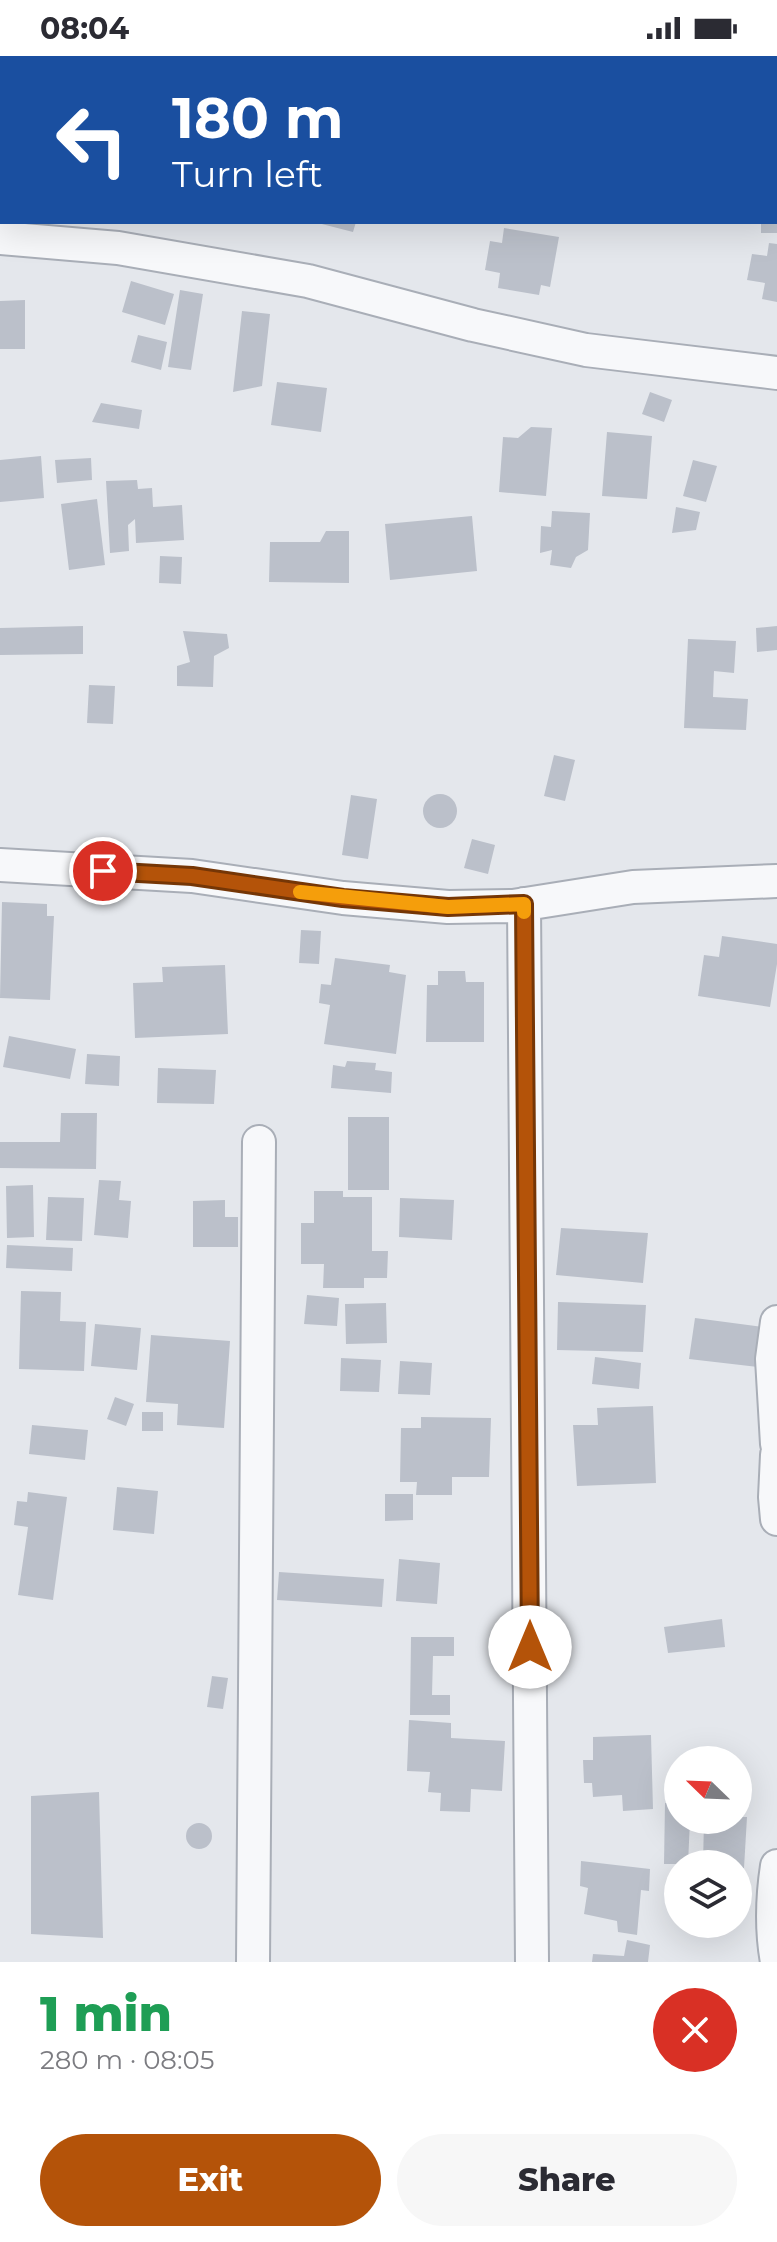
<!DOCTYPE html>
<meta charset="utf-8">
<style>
body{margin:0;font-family:Montserrat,sans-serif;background:#f7f7f7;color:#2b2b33;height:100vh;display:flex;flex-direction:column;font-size:30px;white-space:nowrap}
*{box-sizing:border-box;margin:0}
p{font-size:26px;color:#7c7c81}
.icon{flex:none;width:44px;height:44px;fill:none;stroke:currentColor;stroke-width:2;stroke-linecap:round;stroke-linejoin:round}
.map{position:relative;height:1906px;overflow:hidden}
.details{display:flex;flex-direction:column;background:#fff;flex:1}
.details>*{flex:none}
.top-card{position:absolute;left:0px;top:0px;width:778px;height:168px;box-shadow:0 8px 32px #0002;background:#1a4fa0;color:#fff;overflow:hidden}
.needle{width:52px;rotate:293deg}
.controls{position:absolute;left:664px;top:1690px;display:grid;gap:16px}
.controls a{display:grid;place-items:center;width:88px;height:88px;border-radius:50%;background:#fff;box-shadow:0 8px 32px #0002;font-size:40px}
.pin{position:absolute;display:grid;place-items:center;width:68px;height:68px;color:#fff;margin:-34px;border:4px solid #fff;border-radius:50%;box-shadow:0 2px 8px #0007}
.me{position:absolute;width:88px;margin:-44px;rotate:0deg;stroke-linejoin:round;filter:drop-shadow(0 0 6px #0008)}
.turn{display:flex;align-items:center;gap:28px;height:168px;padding:0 40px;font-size:36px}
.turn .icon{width:104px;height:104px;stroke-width:2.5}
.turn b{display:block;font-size:56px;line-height:68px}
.round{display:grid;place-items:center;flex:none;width:84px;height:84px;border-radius:42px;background:#f7f7f7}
.overview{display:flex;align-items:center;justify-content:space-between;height:136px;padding:0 40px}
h1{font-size:48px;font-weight:800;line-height:60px;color:#1e9e55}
.action{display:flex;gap:16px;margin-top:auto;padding:16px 40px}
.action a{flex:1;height:92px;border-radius:48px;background:#b45309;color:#fff;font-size:32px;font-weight:800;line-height:92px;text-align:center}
.action a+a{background:#f7f7f7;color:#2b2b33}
.status{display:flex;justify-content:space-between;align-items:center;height:56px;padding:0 40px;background:#fff;direction:ltr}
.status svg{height:22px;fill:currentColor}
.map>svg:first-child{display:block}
.building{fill:#bbc0ca}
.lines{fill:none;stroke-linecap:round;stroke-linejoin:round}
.minor-casing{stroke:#a9aeb7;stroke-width:36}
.minor{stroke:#f7f8fa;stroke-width:32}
.route-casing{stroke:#753606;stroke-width:20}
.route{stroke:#b45309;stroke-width:14}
.slow{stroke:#f59e0b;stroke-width:14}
</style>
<div class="status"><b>08:04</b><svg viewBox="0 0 49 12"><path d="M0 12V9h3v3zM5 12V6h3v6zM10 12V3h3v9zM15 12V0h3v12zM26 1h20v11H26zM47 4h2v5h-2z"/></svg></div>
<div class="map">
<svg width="777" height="1906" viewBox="0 0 777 1906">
<rect width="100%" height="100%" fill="#e4e7ec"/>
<path class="building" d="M314 166H356L353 176Z
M761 166H777V177H761Z
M504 172 559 181 550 231 541 229 539 239 498 232 500 217 485 214 490 185 502 187Z
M769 187 777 188V246L762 243 765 227 747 224 752 198 767 200Z
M131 225 174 238 165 269 122 256Z
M180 234 203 238 191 314 168 311Z
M25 244V293H0V245Z
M242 255 270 258 262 330 233 336Z
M138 279 167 286 161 314 131 306Z
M277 326 327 332 321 376 271 369Z
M650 336 672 344 664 366 642 358Z
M101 347 142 354 139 373 92 366Z
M531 371 552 372 546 440 499 436 503 381 518 382Z
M607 376 652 380 647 443 602 440Z
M41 400 44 442 0 446V404Z
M91 402 92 424 57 427 55 404Z
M693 404 717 410 706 446 683 440Z
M137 424 138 433 152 432 153 451 182 449 184 484 136 487 135 463 128 469 129 495 110 497 106 425Z
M97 443 105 509 69 514 61 448Z
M676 451 700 456 696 474 672 477Z
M552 455 590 457 588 494 576 501 571 512 550 509 552 494 540 497 541 470 551 471Z
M472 460 477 515 390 524 385 468Z
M326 475H349V527L269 526 270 486H320Z
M160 500 182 501 181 528 159 527Z
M83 570V598L0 599V572Z
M777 570V594L757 596 756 572Z
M183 575 227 578 229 592 214 600 213 631 177 630V610L190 606Z
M688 583 736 585 734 617 714 615 713 641 748 643 746 674 684 672Z
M89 629 115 630 113 668 87 667Z
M554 699 575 704 565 745 544 740Z
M423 755a17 17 0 1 1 34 0a17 17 0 1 1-34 0Z
M351 739 377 743 368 803 342 799Z
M472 783 495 789 488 818 464 812Z
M2 846 47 848V860H54L50 944 0 942Z
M301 874 321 875 319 908 299 907Z
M722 880 777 888V908L770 951 698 940 704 899 719 901Z
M335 902 390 909 389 916 406 919 396 998 324 988 330 949 319 947 321 928 331 929Z
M225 909 228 978 135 982 133 927 163 926 162 911Z
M438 915H465L466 926H484V986H426L427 929H438Z
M9 980 76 993 70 1023 3 1011Z
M87 998 120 1000 119 1030 85 1028Z
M347 1005 376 1007 375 1014 392 1016 391 1037 331 1032 333 1009 345 1011Z
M158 1012 216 1014 214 1048 157 1047Z
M61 1057H97L96 1113 0 1112V1086H60Z
M348 1061H389V1134H348Z
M99 1124 121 1125 119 1144 131 1145 128 1182 94 1179Z
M33 1129 34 1181 7 1182 6 1130Z
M314 1135H343V1141H372V1195H388L387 1222H364V1232H323L324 1208H301V1167H314Z
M48 1141 84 1142 82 1185 46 1184Z
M400 1142 454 1144 452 1184 399 1181Z
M225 1144V1161H238V1191H193V1145Z
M561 1172 648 1177 643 1227 556 1219Z
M7 1189 73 1192 72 1215 6 1212Z
M21 1235 61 1236 60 1265 86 1266 84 1315 19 1313Z
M307 1239 339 1242 337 1270 304 1268Z
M558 1246 646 1249 643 1296 557 1294Z
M386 1247 387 1287 346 1288 345 1248Z
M695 1262 763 1271 758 1311 689 1303Z
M95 1268 141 1272 137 1314 91 1310Z
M151 1279 230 1285 224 1372 177 1369 178 1348 146 1346Z
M595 1301 641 1307 639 1333 592 1328Z
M341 1302 381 1304 379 1336 340 1335Z
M400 1305 432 1307 430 1339 398 1338Z
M115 1341 134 1348 126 1370 107 1363Z
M653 1350 656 1427 577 1430 573 1369H598L597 1352Z
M142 1356H163V1375H142Z
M421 1361 491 1362 489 1421H452V1439H416L417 1426H400L401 1372H421Z
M32 1369 88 1374 85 1404 29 1398Z
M117 1431 158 1435 154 1478 113 1474Z
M28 1436 67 1441 53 1544 18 1539 28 1471 14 1469 17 1445 27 1446Z
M385 1438H413V1464L385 1465Z
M399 1503 440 1507 437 1548 396 1545Z
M279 1516 384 1523 382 1551 277 1544Z
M722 1563 725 1591 668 1597 664 1571Z
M411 1581H454V1600H433L432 1639H450V1659H410Z
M212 1620 228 1622 223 1653 207 1651Z
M409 1664 451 1667V1682L505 1685 502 1735 471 1733 470 1756 440 1755 441 1737 428 1736 430 1716 407 1715Z
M651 1679 653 1753 623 1755 622 1739 593 1741 592 1727H584L583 1704H593V1681Z
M99 1736 103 1882 31 1878V1740Z
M665 1747H678V1764H690L688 1808H664Z
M738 1761H747L744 1812H738V1808H703L704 1764H738Z
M186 1780a13 13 0 1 1 26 0a13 13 0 1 1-26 0Z
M581 1805 650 1813 649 1835 641 1834 637 1879 618 1876 617 1865 584 1858 588 1832 580 1830Z
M627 1884 650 1889 648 1906H592L593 1898 624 1900Z"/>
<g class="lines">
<g class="minor-casing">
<path id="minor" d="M0 182 118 192 308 225 473 269 586 294 777 317
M0 809 192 820 343 842 448 851 513 850 633 831 777 825
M524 848 532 1906
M777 1266 772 1303 777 1388
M777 1399 775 1441 777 1463
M253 1906 259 1086
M777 1906C771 1873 772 1843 777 1810"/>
</g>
<use href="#minor" class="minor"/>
</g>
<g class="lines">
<g class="route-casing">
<path id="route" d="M103 815 192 820 343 842 448 851 524 848 530 1591"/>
</g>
<use href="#route" class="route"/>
<path class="slow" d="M300 836 448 851 524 848V856"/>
</g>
</svg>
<div class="controls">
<a><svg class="needle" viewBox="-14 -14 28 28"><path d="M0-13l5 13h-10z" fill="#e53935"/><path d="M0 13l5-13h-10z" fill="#7c7c81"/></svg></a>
<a><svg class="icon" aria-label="layers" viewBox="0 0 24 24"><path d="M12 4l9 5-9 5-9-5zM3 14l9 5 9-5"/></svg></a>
</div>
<div class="pin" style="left:103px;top:815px;background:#d93025"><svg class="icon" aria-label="arrive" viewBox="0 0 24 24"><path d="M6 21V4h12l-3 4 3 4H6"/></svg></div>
<svg class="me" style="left:530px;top:1591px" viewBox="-20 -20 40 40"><circle r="19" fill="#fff"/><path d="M0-13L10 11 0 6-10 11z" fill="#b45309"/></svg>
<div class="top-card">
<div class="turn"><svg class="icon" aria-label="left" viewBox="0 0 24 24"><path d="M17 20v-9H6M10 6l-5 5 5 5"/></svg><div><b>180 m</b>Turn left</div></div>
</div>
</div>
<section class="details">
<div class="overview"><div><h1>1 min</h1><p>280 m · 08:05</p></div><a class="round" style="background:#d93025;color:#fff"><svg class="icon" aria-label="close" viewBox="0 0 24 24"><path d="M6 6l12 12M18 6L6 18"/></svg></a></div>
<div class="action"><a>Exit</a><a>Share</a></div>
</section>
